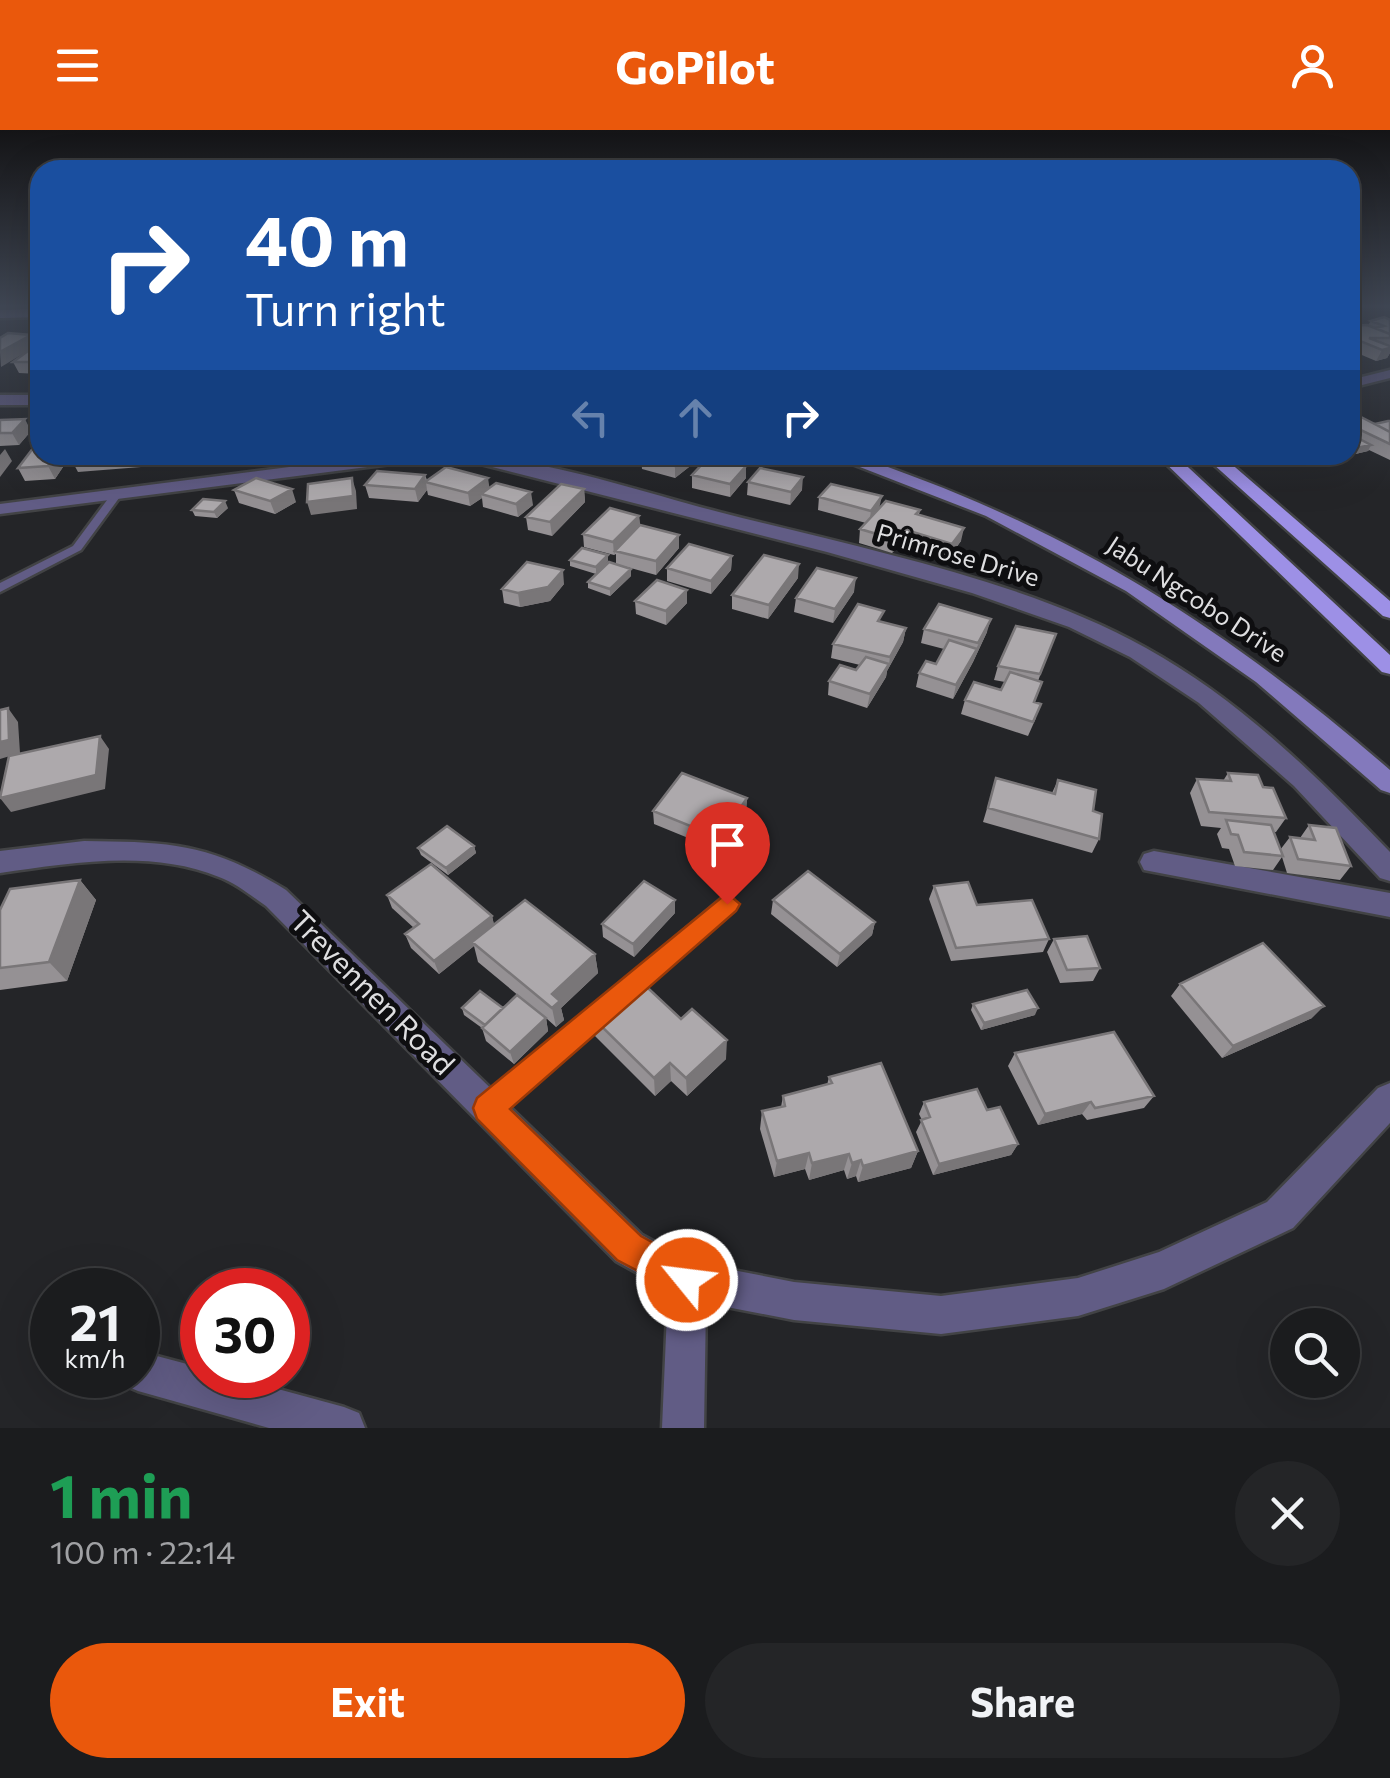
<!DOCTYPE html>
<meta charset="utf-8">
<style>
body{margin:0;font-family:Commissioner,sans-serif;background:#242527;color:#f1f3f6;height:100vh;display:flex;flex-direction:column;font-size:38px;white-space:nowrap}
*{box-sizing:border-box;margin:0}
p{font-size:32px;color:#a0a1a4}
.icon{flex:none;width:55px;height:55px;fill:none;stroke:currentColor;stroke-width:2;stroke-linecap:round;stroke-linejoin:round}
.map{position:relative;height:1298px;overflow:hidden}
.side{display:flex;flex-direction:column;background:#1b1c1e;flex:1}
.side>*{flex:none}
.hud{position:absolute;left:30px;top:30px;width:1330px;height:305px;border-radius:30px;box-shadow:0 10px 40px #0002,0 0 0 2px #393a3c;background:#1a4fa0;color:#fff;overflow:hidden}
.tools{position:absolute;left:1270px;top:1178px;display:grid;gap:20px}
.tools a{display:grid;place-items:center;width:90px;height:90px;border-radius:50%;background:#1b1c1e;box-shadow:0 10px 40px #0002,0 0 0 2px #393a3c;font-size:50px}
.speed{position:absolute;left:30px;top:1138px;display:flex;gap:20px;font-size:50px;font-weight:700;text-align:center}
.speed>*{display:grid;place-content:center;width:130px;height:130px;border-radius:50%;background:#1b1c1e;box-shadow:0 10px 40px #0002,0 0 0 2px #393a3c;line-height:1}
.speed small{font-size:25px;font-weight:400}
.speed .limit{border:15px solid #d22;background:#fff;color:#111}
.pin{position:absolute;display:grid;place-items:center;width:85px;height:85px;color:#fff;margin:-102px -42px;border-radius:50% 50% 50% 0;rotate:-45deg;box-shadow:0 0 10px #0007}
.pin .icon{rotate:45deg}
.me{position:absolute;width:110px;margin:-55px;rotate:299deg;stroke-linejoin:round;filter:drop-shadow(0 0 8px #0008)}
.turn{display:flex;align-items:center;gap:35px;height:210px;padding:0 50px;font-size:45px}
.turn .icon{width:130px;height:130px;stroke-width:2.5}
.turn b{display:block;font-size:70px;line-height:85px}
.lanes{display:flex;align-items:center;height:95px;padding:0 50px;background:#0003;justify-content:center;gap:50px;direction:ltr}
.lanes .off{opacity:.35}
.round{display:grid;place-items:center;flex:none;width:105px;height:105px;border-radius:52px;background:#242527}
.headline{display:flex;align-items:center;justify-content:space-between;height:170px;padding:0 50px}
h1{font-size:60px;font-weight:700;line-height:75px;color:#1e9e55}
.button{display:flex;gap:20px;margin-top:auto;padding:20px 50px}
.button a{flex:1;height:115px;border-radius:60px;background:#ea580c;color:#fff;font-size:40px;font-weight:700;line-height:115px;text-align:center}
.button a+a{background:#242527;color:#f1f3f6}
header{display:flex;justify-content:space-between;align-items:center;height:130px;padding:0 50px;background:#ea580c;color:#fff;font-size:45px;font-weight:700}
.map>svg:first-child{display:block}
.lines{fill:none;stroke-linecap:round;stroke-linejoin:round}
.service-casing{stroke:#424345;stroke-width:5}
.minor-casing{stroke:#424345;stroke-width:5}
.secondary-casing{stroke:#424345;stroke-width:5}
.primary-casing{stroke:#424345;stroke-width:5}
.service{fill:#615c85;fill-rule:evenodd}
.minor{fill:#615c85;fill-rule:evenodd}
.secondary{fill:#8379bc;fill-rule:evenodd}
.primary{fill:#9d90e6;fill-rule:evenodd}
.wall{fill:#959194}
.shaded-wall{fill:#797678}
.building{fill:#ada9ac;stroke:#797678;stroke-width:2.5}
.route{fill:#ea580c;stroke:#983908;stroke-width:2.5}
.labels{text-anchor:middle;stroke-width:10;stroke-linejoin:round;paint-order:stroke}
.street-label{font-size:25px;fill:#dedee0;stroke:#0e0e10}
.near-street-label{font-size:30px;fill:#dedee0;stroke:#0e0e10}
</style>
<header><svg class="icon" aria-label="menu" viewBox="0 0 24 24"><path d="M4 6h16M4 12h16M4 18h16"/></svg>GoPilot<svg class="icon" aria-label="person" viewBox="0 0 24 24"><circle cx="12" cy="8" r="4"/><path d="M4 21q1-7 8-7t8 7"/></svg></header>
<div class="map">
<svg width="1390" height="1298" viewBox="0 0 1390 1298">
<rect width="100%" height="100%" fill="#242528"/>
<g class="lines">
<g class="service-casing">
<path id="service" d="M113 362 122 364 81 420 0 462V453L73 416Z
M727 767 733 769 735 774 733 779 630 868 624 870 618 868 615 862 618 856 721 769Z
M603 872 610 874 612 880 610 886 495 985 488 988 481 985 478 978 481 971 596 874Z"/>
</g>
<g class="minor-casing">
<path id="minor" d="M1390 240V248L1350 258V250Z
M0 265H40V275H0Z
M383 325H430L422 330 0 384V374Z
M445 325C537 325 630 359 719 382 854 417 1026 450 1146 518 1240 570 1317 646 1390 722V751L1380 748 1294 656 1199 573 1130 527 1069 497 972 463 827 422Z
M84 711C171 712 210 713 286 760L642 1105 692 1132 794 1152 941 1166 1078 1148 1159 1122 1267 1072 1378 958 1390 953V993L1293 1098 1164 1159 1078 1186 941 1204 794 1190 706 1173 704 1298H662L668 1160 616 1131 266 776C251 766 236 753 219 747 151 719 70 733 0 743V721Z
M1154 721 1390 763V787L1144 740 1140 732 1144 724Z
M138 1221 202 1238V1245H227L344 1277 359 1283 365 1298H269L138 1261 124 1255 119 1245H138Z"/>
</g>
<g class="secondary-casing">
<path id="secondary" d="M40 179V187L0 188V180Z
M829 325H853C1064 395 1223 495 1390 640V663L1381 660 1256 552 1126 461 986 386Z"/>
</g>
<g class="primary-casing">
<path id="primary" d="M1157 325H1175L1390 525V544L1382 542Z
M1203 325H1221L1390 471V488L1383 486Z"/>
</g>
<use href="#service" class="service"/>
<use href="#minor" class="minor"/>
<use href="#secondary" class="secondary"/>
<use href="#primary" class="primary"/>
</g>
<path class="wall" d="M1390 190V223L1387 228 1376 231 1350 220V196L1368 195 1371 191Z
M40 222V244L19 243 13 232Z
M1350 289 1375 294 1390 291V330L1369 320 1368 321 1347 326 1346 325H1350Z
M0 290 31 301 19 315 0 316Z
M40 325H71L55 349 25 351 18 338Z
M74 325H148L141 337 78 342 71 329Z
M598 325H689V337L675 348 642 339 641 328 632 336 598 329Z
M740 334 746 348 730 367 692 358V345Z
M425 345 427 350 490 357 533 375 518 387 483 377 482 368 470 376 428 365 427 360 418 372 369 368 365 355Z
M748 352 802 360 790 375 747 365Z
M584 359 585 372 552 406 528 400 526 387Z
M234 360 296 372 275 384 239 373Z
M819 367 880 378 920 380 919 385 961 411 949 427 901 413 892 423 859 413 860 399 866 393 818 380Z
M228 378 217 388 195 386 192 380Z
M639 386 640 395 679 418 656 445 616 434V424L614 425 584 417 583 404Z
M732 426 731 440 711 464 667 451V438Z
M570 430 608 431 596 444 570 436Z
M631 446 610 466 588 458V452Z
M798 448 768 489 732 479V465Z
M564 454 550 471 520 477 504 473 502 459Z
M854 462 833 493 794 482 796 468Z
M635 471 687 473 666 495 636 484Z
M882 492 906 498 903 512 887 541 886 547 867 578 828 565 829 551 856 540 860 535 831 528 833 514Z
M924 499 987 502 973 532 953 569 916 557 919 543 936 534 944 519 921 513Z
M1056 504 1038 551 1035 572 1036 588 1028 606 961 584 965 570 1001 560 1005 552 994 550 998 536Z
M1228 643 1263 657 1286 688 1276 702H1274L1280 720 1290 707 1300 708 1309 695 1351 736 1340 750 1287 743 1282 727 1273 740 1235 736 1229 719 1222 718 1217 704 1221 698 1201 696 1190 663 1197 649 1223 651Z
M996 648 1052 663 1058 650 1093 681 1099 709 1092 723 983 692Z
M747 668 746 682 720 721 654 694 653 681Z
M474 716 476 723 448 745 421 725 418 718Z
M80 750 96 770 67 851 0 860V780Z
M934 756 1049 809 1043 822 951 831 929 769Z
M387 765 492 786 494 795 595 824 598 843 561 878 564 890 556 897 546 888 548 901 514 934 486 911 482 898 464 885 462 878H503L537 881 478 832 474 816 439 844 411 818 405 804 414 798 392 778Z
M773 770 875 792 872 805 837 837 771 784Z
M675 783 634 827 603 807 602 794Z
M1054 809 1100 838 1093 851 1060 853 1047 822Z
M1180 854 1312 888 1222 928 1171 866Z
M973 874 1035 885 981 900 971 880Z
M589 884 681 889 726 929 687 966 671 951 655 966 592 903Z
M1015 923 1154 966 1144 978 1087 990 1082 984 1038 995 1008 936Z
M829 947 918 1021 911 1038 858 1052 856 1046 847 1049 844 1040 809 1050 805 1039 774 1047 760 999 762 981 781 977 783 966 827 955Z
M924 972 987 980 1018 1014 1011 1025 933 1045 916 1002 922 990 919 984Z"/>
<path class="shaded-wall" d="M31 205 36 216 1 237 0 222Z
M1390 218V223L1387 228 1376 231 1382 220Z
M25 289 31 301 19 315 12 303Z
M1371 315 1368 321 1347 326 1350 325 1351 319Z
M5 319 12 331 0 347V325Z
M56 325H71L55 349 48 336Z
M136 325H148L141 337Z
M632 325H644L632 336Z
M689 325V337L675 348V336Z
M746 336V348L730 367V354Z
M425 345 427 360 418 372 415 359Z
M803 347 802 360 790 375 791 362Z
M352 348 356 361 357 379 311 385 307 372Z
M488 348 490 361 481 364 482 368 470 376 468 363Z
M292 359 296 372 275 384 270 371Z
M584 359 585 372 552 406 550 392Z
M531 362 533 375 518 387 516 374Z
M882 366 879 379 869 394 871 381Z
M225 371 228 378 217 388 214 382Z
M639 386 640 399 615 421 614 425 613 412Z
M964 398 961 411 949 427 952 414Z
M903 399 901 413 892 423 894 409Z
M679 405V418L656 445V431Z
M608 425V431L596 444V437Z
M732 426 731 440 711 464V451Z
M799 434 798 448 768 489 769 475Z
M631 439V446L610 466V459Z
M563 440 564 454 550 471 520 477 518 463Z
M856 448 854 462 833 493 835 479Z
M687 460V473L666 495V481Z
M991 489 987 502 973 532 953 569 956 555 976 519Z
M906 498 903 512 887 541 886 547 867 578 870 564 889 534 890 527Z
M8 578 18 592 20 623 0 629V612Z
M100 606 109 619 105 659 11 682 0 668Z
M747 668 746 682 720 721V708Z
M474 716 476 723 448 745 446 738Z
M80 750 96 770 67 851 49 832Z
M675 770V783L634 827 633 814Z
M492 786 495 799 472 812 474 816 439 844 434 831Z
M875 792 872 805 837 837 840 824Z
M595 824 598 843 561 878 564 890 556 897 552 878V864Z
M1324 876 1312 888 1222 928 1233 916Z
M1038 878 1035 885 981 900 984 893Z
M546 888 548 901 514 934 510 922Z
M727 910 726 929 687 966 686 948Z
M670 933 671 951 655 966 654 948Z
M1091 972 1082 984 1038 995 1045 984Z
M1018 1014 1011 1025 933 1045 939 1034Z
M918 1021 911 1038 858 1052 863 1036Z
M809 1023 805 1039 774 1047 777 1031Z
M849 1024 844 1040 809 1050 812 1033Z
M861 1030 856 1046 847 1049 852 1033Z"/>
<path class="building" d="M1384 187 1390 190V204L1375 198 1384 196 1371 191Z
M1367 195 1390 204V208H1369L1390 216V218L1382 220 1350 207V196Z
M8 203 31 205 0 222V208Z
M28 221 40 222V232H13Z
M1361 287 1390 302V314L1350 295V289Z
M25 289 12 303H0V290Z
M1390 291V302L1375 294 1388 291Z
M1350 304 1371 315 1351 319Z
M37 313H40V325H56L48 336 18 338Z
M74 325H133L71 329Z
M643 325H688L675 336 641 326Z
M714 325H728L740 328 734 333 711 328Z
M709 327 746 336 730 354 692 345Z
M446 337 488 348 468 363 425 352Z
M760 338 803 347 791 362 748 352Z
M377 341 425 345 415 359 365 355Z
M256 348 292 359 270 371 234 360Z
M352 348 353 366 307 372 308 354Z
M496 353 531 362 516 374 481 364Z
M561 354 584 359 550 392 526 387Z
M831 354 882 366 871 381 819 367Z
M203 369 225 371 214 382 192 380Z
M886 371 920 380 916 384 964 398 952 414 903 399 894 409 860 399Z
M610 378 639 386 613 412 583 404Z
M640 395 679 405 656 431 615 421Z
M689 414 732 426 711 451 667 438Z
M582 418 608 425 596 437 570 430Z
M764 425 799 434 769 475 732 465Z
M527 432 563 440 548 457 518 463 502 459Z
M609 432 631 439 610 459 588 452Z
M817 438 856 448 835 479 796 468Z
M657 450 687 460 666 481 635 471Z
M858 474 884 481 878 491 906 498 890 527 833 514Z
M939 474 991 489 978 513 924 499Z
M1016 496 1056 504 1040 544 998 536Z
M949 510 977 519 956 555 919 543 926 531 936 534Z
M866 527 889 534 870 564 829 551 840 535 856 540Z
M1010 542 1042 552 1034 572 1041 574 1033 592 965 570 974 552 1001 560Z
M8 578 9 610 0 612V580Z
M100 606 96 645 0 668 9 626Z
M682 643 747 668 720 708 653 681Z
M1228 643 1258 645 1263 657 1273 658 1286 688 1209 682 1197 649 1231 651Z
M996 648 1055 664 1058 650 1096 660 1093 681 1102 684 1099 709 988 678Z
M1226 690 1271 695 1283 726 1244 722 1238 705 1231 704Z
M1309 695 1336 698 1351 736 1298 729 1290 707 1315 710Z
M447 696 474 716 446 738 418 718Z
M431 734 492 786 434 831 405 804 419 794 387 765Z
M808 741 875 792 840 824 773 770Z
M80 750 49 832 0 838V780L10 759Z
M644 751 675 770 633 814 602 794Z
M968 752 977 775 1032 770 1049 809 956 818 934 756Z
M525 770 595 824 552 864 560 871 552 878 472 812Z
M1087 806 1100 838 1067 840 1054 809Z
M1263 813 1324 876 1233 916 1180 854Z
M635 846 681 889 692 879 727 910 686 948 670 933 654 948 589 884Z
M1027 860 1038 878 984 893 973 874Z
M480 861 503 878 485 895 462 878Z
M517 865 546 888 510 922 482 898Z
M1114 902 1154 966 1095 978 1091 972 1045 984 1015 923Z
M881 933 918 1021 863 1036 861 1030 852 1033 849 1024 812 1033 809 1023 777 1031 762 981 785 976 783 966 832 953 829 947Z
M977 959 987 980 1000 977 1018 1014 939 1034 921 990 930 987 924 972Z"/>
<linearGradient id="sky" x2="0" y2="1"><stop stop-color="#141416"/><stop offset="0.49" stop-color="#3f4653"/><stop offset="1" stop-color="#3f4653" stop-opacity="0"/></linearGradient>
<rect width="1390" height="360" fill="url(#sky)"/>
<path class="route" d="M727 763 740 774 736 781 510 979 641 1106 699 1138 704 1150 699 1162 687 1167 617 1130 477 989 473 978 477 968Z"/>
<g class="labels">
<g class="street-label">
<text transform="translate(958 425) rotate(16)" y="9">Primrose Drive</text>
<text transform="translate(1197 469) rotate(33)" y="9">Jabu Ngcobo Drive</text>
</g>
<g class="near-street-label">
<text transform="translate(372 863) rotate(45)" y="10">Trevennen Road</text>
</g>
</g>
</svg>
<div class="tools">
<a><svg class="icon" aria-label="search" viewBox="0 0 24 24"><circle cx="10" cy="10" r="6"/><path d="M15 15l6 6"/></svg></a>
</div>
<div class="speed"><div>21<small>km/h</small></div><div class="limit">30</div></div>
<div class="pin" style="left:727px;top:774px;background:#d93025"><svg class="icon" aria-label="arrive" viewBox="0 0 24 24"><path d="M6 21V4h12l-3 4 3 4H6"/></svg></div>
<svg class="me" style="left:687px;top:1150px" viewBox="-20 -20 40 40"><circle r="17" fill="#ea580c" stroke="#fff" stroke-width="3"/><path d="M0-11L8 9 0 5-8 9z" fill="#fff"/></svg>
<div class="hud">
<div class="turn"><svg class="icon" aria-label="right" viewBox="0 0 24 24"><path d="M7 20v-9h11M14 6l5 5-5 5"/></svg><div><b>40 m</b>Turn right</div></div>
<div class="lanes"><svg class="icon off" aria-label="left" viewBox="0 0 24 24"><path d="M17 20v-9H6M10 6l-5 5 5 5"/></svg><svg class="icon off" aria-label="ahead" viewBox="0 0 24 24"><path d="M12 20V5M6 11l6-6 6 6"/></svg><svg class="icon" aria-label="right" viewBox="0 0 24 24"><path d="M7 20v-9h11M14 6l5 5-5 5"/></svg></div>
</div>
</div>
<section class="side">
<div class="headline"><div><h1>1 min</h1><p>100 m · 22:14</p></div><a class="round"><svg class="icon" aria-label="close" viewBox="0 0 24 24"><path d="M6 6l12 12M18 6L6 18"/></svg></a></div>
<div class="button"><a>Exit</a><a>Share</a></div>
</section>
